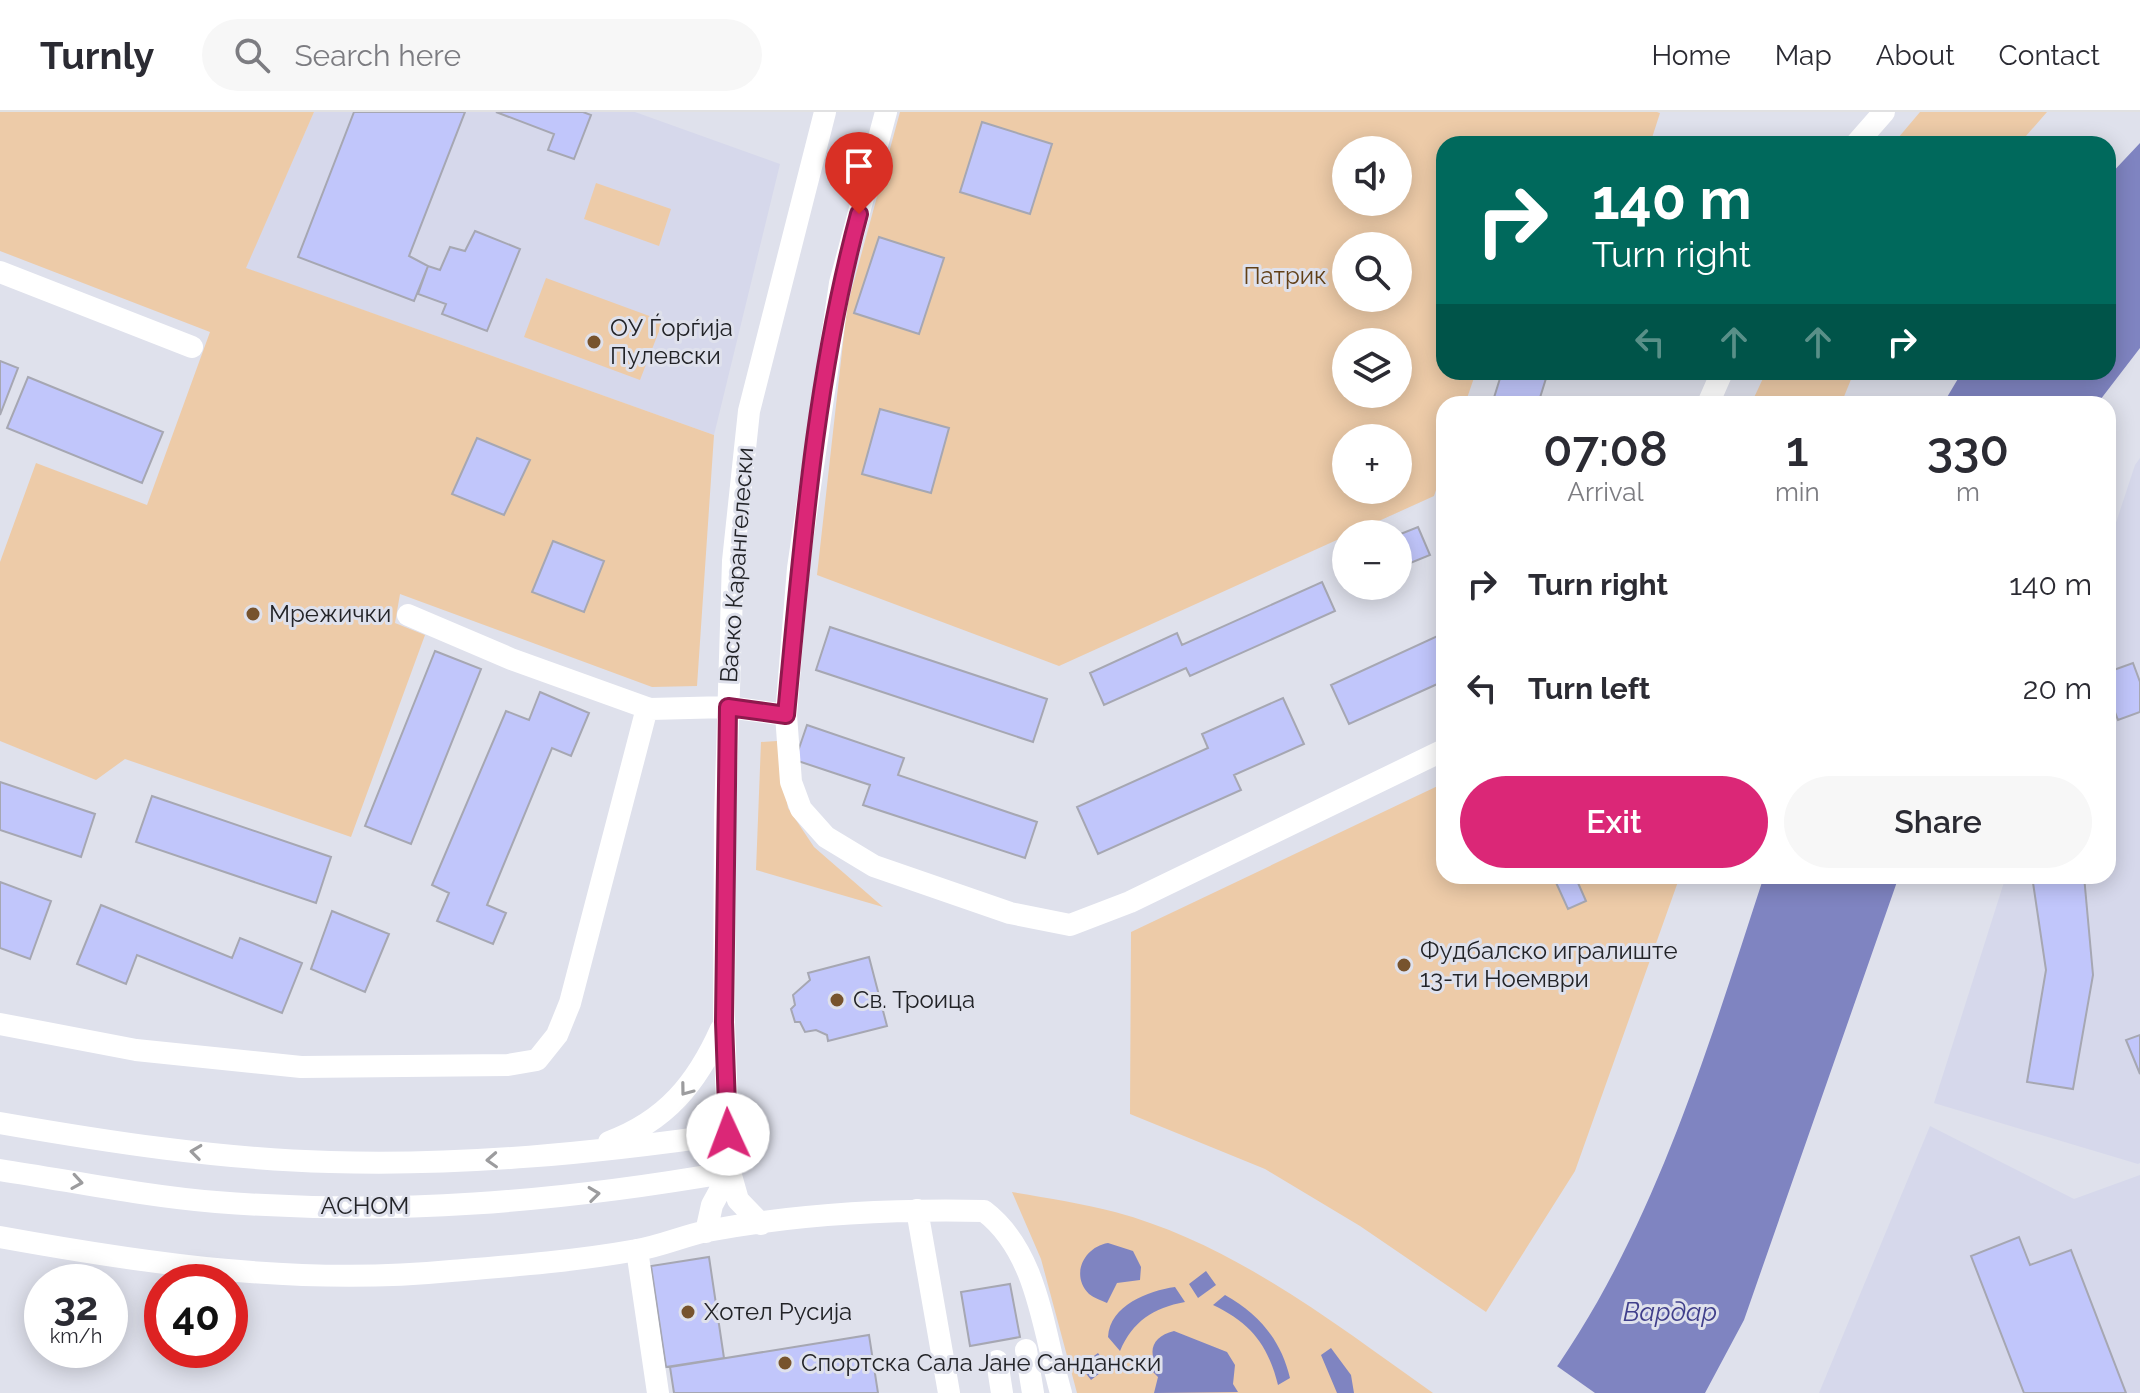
<!DOCTYPE html>
<meta charset="utf-8">
<style>
body{margin:0;font-family:Raleway,sans-serif;background:#f7f7f7;color:#2b2b33;height:100vh;display:flex;flex-direction:column;font-size:30px;white-space:nowrap}
*{box-sizing:border-box;margin:0}
p{font-size:26px;color:#7c7c81}
.icon{flex:none;width:44px;height:44px;fill:none;stroke:currentColor;stroke-width:2;stroke-linecap:round;stroke-linejoin:round}
.map{position:relative;flex:1;overflow:hidden}
.sheet{position:absolute;left:1436px;top:284px;width:680px;height:488px;display:flex;flex-direction:column;background:#fff;border-radius:24px;box-shadow:0 4px 20px #0003}
.sheet>*{flex:none}
.banner{position:absolute;left:1436px;top:24px;width:680px;height:244px;border-radius:24px;box-shadow:0 4px 20px #0003;background:#00695c;color:#fff;overflow:hidden}
.fabs{position:absolute;left:1332px;top:24px;display:grid;gap:16px}
.fabs a{display:grid;place-items:center;width:80px;height:80px;border-radius:50%;background:#fff;box-shadow:0 4px 20px #0003;font-size:40px}
.speed{position:absolute;left:24px;top:1152px;display:flex;gap:16px;font-size:40px;font-weight:700;text-align:center}
.speed>*{display:grid;place-content:center;width:104px;height:104px;border-radius:50%;background:#fff;box-shadow:0 4px 20px #0003;line-height:1}
.speed small{font-size:20px;font-weight:400}
.speed .limit{border:12px solid #d22;background:#fff;color:#111}
.pin{position:absolute;display:grid;place-items:center;width:68px;height:68px;color:#fff;margin:-82px -34px;border-radius:50% 50% 50% 0;rotate:-45deg;box-shadow:0 0 8px #0007}
.pin .icon{rotate:45deg}
.me{position:absolute;width:88px;margin:-44px;rotate:358deg;stroke-linejoin:round;filter:drop-shadow(0 0 6px #0008)}
.turn{display:flex;align-items:center;gap:28px;height:168px;padding:0 24px;font-size:36px}
.turn .icon{width:104px;height:104px;stroke-width:2.5}
.turn b{display:block;font-size:56px;line-height:68px}
.lanes{display:flex;align-items:center;height:76px;padding:0 24px;background:#0003;justify-content:center;gap:40px;direction:ltr}
.lanes .off{opacity:.35}
.eta{display:flex;justify-content:space-evenly;align-items:center;height:136px;text-align:center}
.eta b{font-size:48px;font-weight:600;line-height:56px}
.action{display:flex;gap:16px;margin-top:auto;padding:16px 24px}
.action a{flex:1;height:92px;border-radius:48px;background:#db2777;color:#fff;font-size:32px;font-weight:600;line-height:92px;text-align:center}
.action a+a{background:#f7f7f7;color:#2b2b33}
ul{padding:0;list-style:none}
li{display:flex;align-items:center;gap:24px;height:104px;padding:0 24px}
li div{flex:1}
li b{display:block;font-size:30px}
li em{font-style:normal}
header{display:flex;align-items:center;gap:48px;box-sizing:border-box;height:112px;padding:0 40px;background:#fff;border-bottom:2px solid #e1e1e2}
header strong{font-size:38px}
nav{display:flex;gap:44px;margin-inline-start:auto;font-size:28px}
.search{width:560px;height:72px;background:#f7f7f7;display:flex;align-items:center;gap:20px;box-sizing:border-box;padding:0 28px;border-radius:44px;color:#7c7c81;font-size:30px}
.map>svg:first-child{display:block}
.built{fill:#d6d8eb}
.green{fill:#edcba8;fill-rule:evenodd}
.water{fill:#7f84c1}
.pier{fill:#dfe1ec}
.building{fill:#c1c6fb;stroke:#a6a7b2;stroke-width:2}
.lines{fill:none;stroke-linecap:round;stroke-linejoin:round}
.minor{stroke:#fff;stroke-width:22}
.oneway{stroke:#9c9c9e}
.route-casing{stroke:#8e194d;stroke-width:20}
.route{stroke:#db2777;stroke-width:14}
.poi-dot{fill:#77532d;stroke:#dfe1ec;stroke-width:3}
.labels{text-anchor:middle;stroke-width:6;stroke-linejoin:round;paint-order:stroke}
.park-label{font-size:24px;fill:#624017;stroke:#dfe1ec}
.poi-label{font-size:24px;fill:#222327;stroke:#dfe1ec;text-anchor:start}
.street-label{font-size:24px;fill:#222327;stroke:#dfe1ec}
.water-label{font-size:26px;font-style:italic;fill:#403f8b;stroke:#dfe1ec}
</style>
<header>
<strong>Turnly</strong>
<div class="search"><svg class="icon" aria-label="search" viewBox="0 0 24 24"><circle cx="10" cy="10" r="6"/><path d="M15 15l6 6"/></svg>Search here</div>
<nav><a>Home</a><a>Map</a><a>About</a><a>Contact</a></nav>
</header>
<div class="map">
<svg width="2140" height="1281" viewBox="0 0 2140 1281">
<rect width="100%" height="100%" fill="#dfe1ec"/>
<path class="built" d="M314 0H635L780 52 714 323 245 156Z
M2140 346V1051L2138 1052 1934 991 2006 764H2108V435L2135 353Z
M1930 1014 2074 1087 2140 1063V1281H1819Z"/>
<path class="green" d="M0 0H314L246 156 714 323 697 574 652 575 400 482 395 511 425 523 351 725 125 647 96 668 0 629V450L36 351 147 393 210 220 0 139Z
M900 0H1657L1660 1 1650 32H1444V260H1476L1465 292H1444V354L1434 384 1059 554 817 463 847 195ZM1346 38H1398V90H1346ZM1346 134H1398V186H1346ZM1346 230H1398V282H1346ZM1346 326H1398V378H1346Z
M1920 0H2047L2019 32H1893Z
M596 71 671 97 659 134 584 107Z
M546 166 663 209 640 268 524 225Z
M1766 260H1854L1841 292H1751Z
M777 629 788 696 814 735 883 795 756 758 761 630Z
M1444 671V764H1680L1575 1059 1486 1200 1360 1114 1265 1057 1130 1002 1131 820Z
M1012 1080C1046 1086 1081 1091 1115 1100 1234 1132 1334 1211 1433 1281H1077L1041 1147Z"/>
<path class="water" d="M2140 31V236L2097 292H1943L1962 260H2108V65Z
M1764 764H1899L1744 1208 1705 1281H1538C1651 1130 1706 941 1764 764Z
M1108 1131 1133 1139 1141 1155 1140 1168 1117 1171 1107 1191C1101 1188 1094 1186 1089 1182 1070 1163 1084 1135 1108 1131Z
M1206 1159 1216 1173 1198 1186 1189 1172Z
M1175 1175 1185 1190C1153 1196 1133 1209 1120 1239L1108 1225C1110 1193 1148 1179 1175 1175Z
M1225 1183C1259 1202 1281 1228 1290 1266L1278 1273C1268 1233 1251 1211 1213 1193Z
M1174 1219 1227 1240 1235 1253 1233 1272 1238 1280 1154 1281 1158 1265 1153 1260 1157 1255C1147 1237 1154 1224 1174 1219Z
M1331 1236 1351 1263 1354 1281H1337L1321 1243Z
M1098 1241 1108 1255 1091 1268 1080 1254Z"/>
<path class="pier" d="M1554 1252 1595 1281H1534Z"/>
<path class="building" d="M354 0H465L409 144 428 154 414 189 298 145Z
M496 0H583L591 3 574 47 548 38 554 22Z
M982 10 1052 32 1030 102 960 80Z
M475 119 520 137 487 219 442 202 446 192 418 182 428 154 440 158 450 135 465 139Z
M879 125 944 146 919 222 854 201Z
M0 249 18 256 0 303Z
M1502 260H1548L1538 292H1492Z
M28 265 163 320 142 371 7 316Z
M880 297 949 316 931 381 862 362Z
M477 326 530 348 504 403 452 382Z
M1418 415 1430 443 1398 456V423Z
M553 429 604 449 584 500 532 480Z
M1322 470 1335 499 1190 564 1186 556 1104 593 1090 561 1177 521 1182 533Z
M830 515 1047 587 1033 630 816 558Z
M1444 521V569L1349 612 1331 573Z
M435 539 481 557 411 732 365 714Z
M2133 551 2140 570V600L2118 608 2108 582V560Z
M540 580 589 601 571 644 552 636 487 793 506 801 493 832 437 809 449 781 432 773 506 599 529 608Z
M1283 586 1304 632 1234 663 1241 678 1098 742 1077 695 1208 636 1202 622Z
M807 613 904 646 898 663 1037 710 1025 746 863 693 870 673 795 648Z
M0 670 95 702 81 745 0 718Z
M152 684 331 745 316 791 136 730Z
M1553 764H1575L1586 789 1568 797Z
M2032 764 2049 767 2048 764H2084L2093 863 2073 977 2027 970 2046 858Z
M0 770 51 789 30 847 0 836Z
M101 793 232 846 240 826 302 851 282 901 137 843 126 872 77 852Z
M332 799 389 822 365 880 311 857Z
M869 845 887 914 828 929 827 923 816 918 805 920 800 910H795L791 897 795 893 793 883 810 868 808 861Z
M2140 923V962L2126 928Z
M2019 1125 2030 1153 2071 1138 2126 1281H2024L1971 1144Z
M709 1145 724 1246 666 1255 651 1154Z
M1010 1172 1020 1225 970 1234 961 1180Z
M869 1223 878 1281H674L670 1255Z"/>
<g class="lines">
<path class="minor" d="M886 0 840 171 798 456 786 603 791 670 801 697 826 725 874 754 1010 801 1070 813 1130 790 1444 638
M1856 32 1884 0
M0 160 192 235
M1708 292 1722 260
M408 503 511 547 650 597 728 595 786 603
M0 912 136 938 301 955 508 953 537 948 557 923 570 891 647 596
M0 1011C109 1030 219 1047 330 1050 464 1054 596 1041 728 1022
M609 1030C666 1009 697 971 721 917
M0 1058C72 1069 144 1084 216 1090 391 1104 558 1090 730 1060
M917 1098 949 1281
M761 1112 738 1088 730 1060 728 1022 724 910 725 705 733 449 749 299 825 0
M706 1120 712 1093 730 1060
M0 1125C149 1152 299 1174 451 1159 512 1154 576 1149 637 1138 661 1134 683 1124 707 1119 797 1102 893 1097 984 1099 1038 1140 1043 1219 1061 1281
M637 1138 658 1281
M1026 1238 1033 1281
M997 1249 1002 1281"/>
</g>
<defs><path id="oneway-chevron" d="M-2-3.5L2.5 0L-2 3.5" fill="none" stroke-width="1.6" stroke-linecap="round" stroke-linejoin="round" transform="scale(2)"/></defs>
<g class="oneway">
<use href="#oneway-chevron" transform="translate(686 978) rotate(127)"/>
<use href="#oneway-chevron" transform="translate(196 1040) rotate(-173)"/>
<use href="#oneway-chevron" transform="translate(492 1048) rotate(177)"/>
<use href="#oneway-chevron" transform="translate(77 1070) rotate(9)"/>
<use href="#oneway-chevron" transform="translate(594 1082) rotate(-7)"/>
</g>
<g class="lines">
<g class="route-casing">
<path id="route" d="M728 1022 724 910 728 595 786 603C802 435 815 265 859 102"/>
</g>
<use href="#route" class="route"/>
</g>
<g class="poi-dot">
<circle cx="594" cy="230" r="8"/>
<circle cx="253" cy="502" r="8"/>
<circle cx="1404" cy="853" r="8"/>
<circle cx="837" cy="888" r="8"/>
<circle cx="688" cy="1200" r="8"/>
<circle cx="785" cy="1251" r="8"/>
</g>
<g class="labels">
<g class="park-label">
<text x="1285" y="172">Патрик</text>
</g>
<g class="poi-label">
<text x="610" y="224">ОУ Ѓорѓија<tspan x="610" dy="28">Пулевски</tspan></text>
<text x="269" y="510">Мрежички</text>
<text x="1420" y="847">Фудбалско игралиште<tspan x="1420" dy="28">13-ти Ноември</tspan></text>
<text x="853" y="896">Св. Троица</text>
<text x="704" y="1208">Хотел Русија</text>
<text x="801" y="1259">Спортска Сала Јане Сандански</text>
</g>
<g class="street-label">
<text transform="translate(737 453) rotate(-86)" y="8">Васко Карангелески</text>
<text x="365" y="1102">АСНОМ</text>
</g>
<g class="water-label">
<text x="1670" y="1209">Вардар</text>
</g>
</g>
</svg>
<div class="fabs">
<a><svg class="icon" aria-label="sound" viewBox="0 0 24 24"><path d="M4 9h4l5-4v14l-5-4H4zM17 9q2 3 0 6"/></svg></a>
<a><svg class="icon" aria-label="search" viewBox="0 0 24 24"><circle cx="10" cy="10" r="6"/><path d="M15 15l6 6"/></svg></a>
<a><svg class="icon" aria-label="layers" viewBox="0 0 24 24"><path d="M12 4l9 5-9 5-9-5zM3 14l9 5 9-5"/></svg></a>
<a>+</a>
<a>−</a>
</div>
<div class="speed"><div>32<small>km/h</small></div><div class="limit">40</div></div>
<div class="pin" style="left:859px;top:102px;background:#d93025"><svg class="icon" aria-label="arrive" viewBox="0 0 24 24"><path d="M6 21V4h12l-3 4 3 4H6"/></svg></div>
<svg class="me" style="left:728px;top:1022px" viewBox="-20 -20 40 40"><circle r="19" fill="#fff"/><path d="M0-13L10 11 0 6-10 11z" fill="#db2777"/></svg>
<div class="banner">
<div class="turn"><svg class="icon" aria-label="right" viewBox="0 0 24 24"><path d="M7 20v-9h11M14 6l5 5-5 5"/></svg><div><b>140 m</b>Turn right</div></div>
<div class="lanes"><svg class="icon off" aria-label="left" viewBox="0 0 24 24"><path d="M17 20v-9H6M10 6l-5 5 5 5"/></svg><svg class="icon off" aria-label="ahead" viewBox="0 0 24 24"><path d="M12 20V5M6 11l6-6 6 6"/></svg><svg class="icon off" aria-label="ahead" viewBox="0 0 24 24"><path d="M12 20V5M6 11l6-6 6 6"/></svg><svg class="icon" aria-label="right" viewBox="0 0 24 24"><path d="M7 20v-9h11M14 6l5 5-5 5"/></svg></div>
</div>
<section class="sheet">
<div class="eta">
<div><b>07:08</b><p>Arrival</p></div>
<div><b>1</b><p>min</p></div>
<div><b>330</b><p>m</p></div>
</div>
<ul>
<li><svg class="icon" aria-label="right" viewBox="0 0 24 24"><path d="M7 20v-9h11M14 6l5 5-5 5"/></svg><div><b>Turn right</b></div><em>140 m</em></li>
<li><svg class="icon" aria-label="left" viewBox="0 0 24 24"><path d="M17 20v-9H6M10 6l-5 5 5 5"/></svg><div><b>Turn left</b></div><em>20 m</em></li>
</ul>
<div class="action"><a>Exit</a><a>Share</a></div>
</section>
</div>
